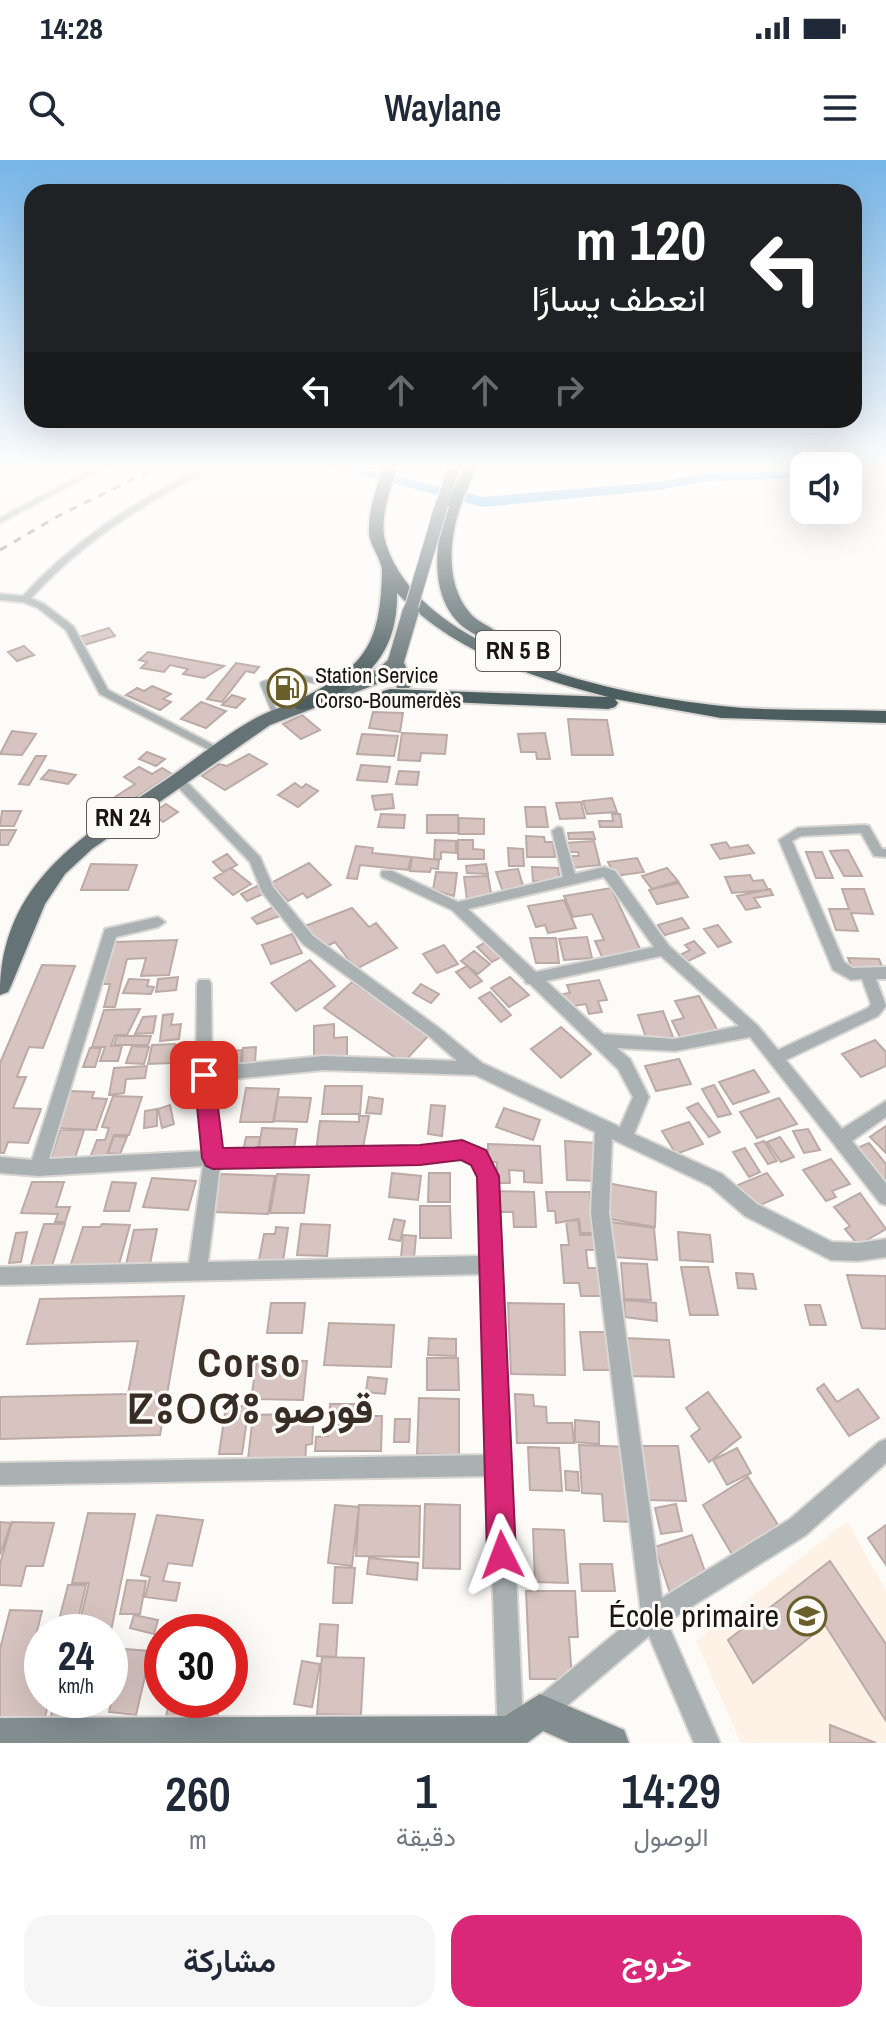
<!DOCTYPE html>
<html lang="ar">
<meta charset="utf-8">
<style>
body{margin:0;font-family:"Archivo Narrow",Vazirmatn,"Noto Sans Tifinagh",sans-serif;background:#f6f6f7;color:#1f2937;direction:rtl;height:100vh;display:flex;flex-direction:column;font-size:30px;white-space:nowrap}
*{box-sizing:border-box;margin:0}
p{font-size:26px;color:#747a83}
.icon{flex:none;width:44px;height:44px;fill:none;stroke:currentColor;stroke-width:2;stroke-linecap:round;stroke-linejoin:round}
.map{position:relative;height:1583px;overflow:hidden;direction:ltr}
.sheet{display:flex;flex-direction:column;background:#fff;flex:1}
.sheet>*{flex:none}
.hud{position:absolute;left:24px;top:24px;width:838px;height:244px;border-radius:24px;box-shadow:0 8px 32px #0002;direction:rtl;background:#202124;color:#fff;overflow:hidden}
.controls{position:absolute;left:790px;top:292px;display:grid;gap:16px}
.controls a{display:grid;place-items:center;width:72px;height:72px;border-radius:16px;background:#fff;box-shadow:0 8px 32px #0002;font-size:40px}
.speed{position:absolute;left:24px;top:1454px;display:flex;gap:16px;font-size:40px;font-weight:700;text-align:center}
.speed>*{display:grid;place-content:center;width:104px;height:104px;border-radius:50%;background:#fff;box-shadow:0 8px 32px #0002;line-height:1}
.speed small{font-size:20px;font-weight:400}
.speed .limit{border:12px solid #d22;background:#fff;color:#111}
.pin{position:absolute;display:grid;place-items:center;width:68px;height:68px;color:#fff;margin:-34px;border-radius:16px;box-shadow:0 4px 12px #0006}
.me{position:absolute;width:88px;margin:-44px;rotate:357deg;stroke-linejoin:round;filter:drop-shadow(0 0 6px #0008)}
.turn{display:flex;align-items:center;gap:28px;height:168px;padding:0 24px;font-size:36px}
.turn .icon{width:104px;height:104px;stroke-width:2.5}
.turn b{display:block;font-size:56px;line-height:68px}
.lanes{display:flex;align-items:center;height:76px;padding:0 24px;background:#0003;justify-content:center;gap:40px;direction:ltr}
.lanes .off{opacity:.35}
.eta{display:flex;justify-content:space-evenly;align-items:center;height:136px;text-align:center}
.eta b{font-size:48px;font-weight:600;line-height:56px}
.action{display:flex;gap:16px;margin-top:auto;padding:16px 24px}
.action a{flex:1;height:92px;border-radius:24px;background:#db2777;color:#fff;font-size:32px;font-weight:600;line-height:92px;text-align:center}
.action a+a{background:#f6f6f7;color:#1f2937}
.status{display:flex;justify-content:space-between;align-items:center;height:56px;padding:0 40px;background:#fff;direction:ltr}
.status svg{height:22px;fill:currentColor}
header{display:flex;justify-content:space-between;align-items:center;height:104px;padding:0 24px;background:#fff;font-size:36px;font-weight:600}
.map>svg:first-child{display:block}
.built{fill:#fef2e7}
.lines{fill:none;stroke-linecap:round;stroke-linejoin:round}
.river{fill:#6bb6e7;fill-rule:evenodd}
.building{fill:#d7c4c1;stroke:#bcaaa6;stroke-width:2}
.lane-casing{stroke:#d9d6d3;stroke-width:8}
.street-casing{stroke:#d9d6d3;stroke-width:4}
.secondary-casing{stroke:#d9d6d3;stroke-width:4}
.primary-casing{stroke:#d9d6d3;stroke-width:4}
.highway-casing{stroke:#d9d6d3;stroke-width:4}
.lane{stroke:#a9b1b3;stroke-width:5}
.street{fill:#a9b1b3;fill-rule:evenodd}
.secondary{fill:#818d8f;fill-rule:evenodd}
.primary{fill:#657376;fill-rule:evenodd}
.highway{fill:#4d5e61;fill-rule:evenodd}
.rail{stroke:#8b8784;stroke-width:3;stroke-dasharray:8 8;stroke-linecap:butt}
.primary-bridge-far1-casing{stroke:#d9d6d3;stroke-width:15;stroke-linecap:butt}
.primary-bridge-casing{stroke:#d9d6d3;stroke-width:19;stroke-linecap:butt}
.primary-bridge-far1{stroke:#657376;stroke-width:13}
.primary-bridge{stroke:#657376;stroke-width:16}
.route{fill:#db2777;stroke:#8e194d;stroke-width:2}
.labels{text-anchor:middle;stroke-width:6;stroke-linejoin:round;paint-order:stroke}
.far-poi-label{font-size:22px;fill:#1a1511;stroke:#fdfbf8;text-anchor:start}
.shield{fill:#fdfbf8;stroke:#5e5a56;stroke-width:2}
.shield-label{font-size:24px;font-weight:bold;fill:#1a1511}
.near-poi-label{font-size:32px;fill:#1a1511;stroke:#fdfbf8;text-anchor:end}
.near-district-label{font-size:40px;font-weight:bold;letter-spacing:2px;fill:#372d24;stroke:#fdfbf8}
</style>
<div class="status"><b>14:28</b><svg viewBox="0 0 49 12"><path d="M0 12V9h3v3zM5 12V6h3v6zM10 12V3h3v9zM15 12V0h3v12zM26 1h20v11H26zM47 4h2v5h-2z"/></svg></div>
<header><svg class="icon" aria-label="menu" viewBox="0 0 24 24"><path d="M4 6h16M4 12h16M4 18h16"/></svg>Waylane<svg class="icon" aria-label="search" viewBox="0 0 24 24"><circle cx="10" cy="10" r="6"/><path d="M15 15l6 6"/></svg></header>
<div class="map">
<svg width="886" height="1583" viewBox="0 0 886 1583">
<rect width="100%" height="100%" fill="#fdfbf8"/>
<path class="built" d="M847 1361 886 1431V1583H741L696 1481Z"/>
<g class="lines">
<path class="river" d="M327 306H350L483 337 659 322 705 313 804 310V318L705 321 659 330 483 347Z
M843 306H882L848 313V306Z"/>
</g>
<path class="building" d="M109 468 115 476 84 485 79 477Z
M24 486 34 495 17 501 8 492Z
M148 492 224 506 204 518 183 514 188 509 170 505 164 512 141 508 147 502 139 500Z
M236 503 259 507 254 513 246 511 222 542 207 539Z
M285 521 298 537 285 541 272 525Z
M152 526 171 534 163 539 171 542 160 550 126 535 137 528 144 531Z
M232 535 245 539 236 548 222 545Z
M201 542 226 551 206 568 181 559Z
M373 552 403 553 400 572 369 568Z
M302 555 320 570 301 579 283 564Z
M568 559 607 560 613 595H572Z
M12 571 36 574 22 595 0 594Z
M402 573 447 575 445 594 421 593 420 601 398 600Z
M545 573 550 599H537L536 592H521L518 574Z
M362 574 398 576 394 596 357 594Z
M147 592 165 599 156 606 139 599Z
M249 594 267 604 225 630 202 616 219 604 227 606Z
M36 596H46L29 625 19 624Z
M361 605 390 607 387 622 357 620Z
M139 607 152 614 162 608 172 614 112 653 101 646 135 624 124 617Z
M49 610 76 615 68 624 41 619Z
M399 611 419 612 417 625 396 624Z
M295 623 302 628 306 624 318 631 298 647 278 635Z
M392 634 394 648 375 650 372 636Z
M612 638 617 652 587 654 583 641Z
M581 642 585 658 560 659 556 643Z
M166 644 178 652 163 662 152 653Z
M525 647H545L548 667H527Z
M2 651H21L14 666H0Z
M381 654 405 655 404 668 378 667Z
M612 654H620L622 667H600L599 661H613Z
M427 655H458V673H427Z
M459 658 484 659V674H459Z
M0 670H16L8 685H0Z
M593 672 595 679H569L568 673Z
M526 676 544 677 545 682H553L555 697H527Z
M435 680 456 681V693L441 692V699H434Z
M458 680H473V689L484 690V699H458Z
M594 681 600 705 572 708V696H579L578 692H570L565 683Z
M726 682 730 688 748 685 754 693 720 699 711 685Z
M356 686 373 688 372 693 411 697 408 710 360 705 357 719 347 718Z
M508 688 523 689 524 706H509Z
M848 690 862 716H844L830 691Z
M806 692H822L833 718H816Z
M227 694 237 705 223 712 213 702Z
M412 697 439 700 438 709 431 708 430 712 410 711Z
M637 698 644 712 615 716 608 702Z
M309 703 331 725 307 738 303 733 288 741 271 723Z
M91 704 137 705 128 730H81Z
M486 704 488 714 467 713 466 706Z
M532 707 558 708 560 722 533 721Z
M231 708 251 724 233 735 214 718Z
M667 708 678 721 652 729 642 716Z
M518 709 524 729 503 732 496 712Z
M436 712 457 713 454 736 433 730Z
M750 715 753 721 763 720 768 730 732 733 725 717Z
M488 716 492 738 467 740 464 717Z
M679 723 688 737 657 744 649 730Z
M257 726 263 734 247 741 241 734Z
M611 728 642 793 603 799 595 781 604 780 592 754 573 757 564 736Z
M770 729 773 735 754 738 760 747 746 750 737 736Z
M842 729H864L873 754 851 753 858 771 836 770 829 749H849Z
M564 740 576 768 548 773 545 765 536 767 528 746Z
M273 747 280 756 257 764 252 758Z
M352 748 369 767 376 763 397 788 356 809 335 782 323 788 305 766Z
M682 758 689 768 665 775 658 765Z
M718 765 731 782 718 787 704 769Z
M292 774 302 793 271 804 262 785Z
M587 777 592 798 564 800 559 779Z
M530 778H556L559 803H536Z
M177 780 169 815 141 816 146 798 127 799 115 847H104L110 824H102L114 782Z
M488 781 503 796 492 802 477 787Z
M694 781 705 793 686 802 680 795 690 790 685 785Z
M444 785 458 804 437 813 423 794Z
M474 791 490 804 478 814 461 801Z
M848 798 879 799 884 811 853 810Z
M310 800 335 826 296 851 271 823Z
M42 805 75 806 43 888 29 887 17 917H26L13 948 41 949 28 983 8 982 4 993H0V903Z
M467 806 482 821 470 828 456 812Z
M178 817 176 830 156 832 158 819Z
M510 817 529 835 509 847 491 828Z
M129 819 149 820 147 826 154 827 151 834 123 833Z
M599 820 607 840 598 841 602 852 589 854 586 844 567 847 563 834 570 833 567 825Z
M352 822 430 874 403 903 324 848Z
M421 824 439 834 431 843 413 833Z
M490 832 511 855 501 862 479 838Z
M699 836 719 873 682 881 672 861 684 858 675 841Z
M140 849 127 875H115L111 886H122L118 901H100L105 887H92L104 850Z
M663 851 673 877 647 880 638 855Z
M173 854 171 865 181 864 179 879 160 881 163 855Z
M156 856 153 873 135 874 143 857Z
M334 864V878L347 877V897L314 900V866Z
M561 867 591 894 561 918 531 889Z
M117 876H151L148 885H114Z
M875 880 886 892V906L861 917 842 894Z
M175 884 172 903 148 904 152 885Z
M132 886 149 887 144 904 126 903Z
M216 886H222L221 892 242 890 241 903 222 905 223 895 215 896Z
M256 887 255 902 242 903 243 888Z
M90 888H101L95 907H83Z
M679 899 691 924 656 931 645 906Z
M147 906 145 918 126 919 124 933 109 935 114 908Z
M754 910 769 932 733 944 719 922Z
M714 925 731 954 718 957 702 929Z
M325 926H362L360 954H322Z
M246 928 279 929 273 962H240Z
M70 931 94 932 92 938 107 939 96 970 55 968Z
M113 936 142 937 129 975H114L104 1003H88L97 980H105L109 968 102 967Z
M278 937 311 938 307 962 274 961Z
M369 937 383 939 381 954 366 953Z
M779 938 797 964 757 978 740 952Z
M698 943 720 972 709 977 687 948Z
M170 945 174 964 162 968 158 949Z
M431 945 445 946 442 976 428 974Z
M504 948 540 960 533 980 496 967Z
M157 949V966L144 968 145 951Z
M359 956H369L362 993 316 991 320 961 359 962Z
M689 962 703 984 676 994 662 971Z
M886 966V993L870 977Z
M262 968 297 969 294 989 259 988Z
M808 969 820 990 804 993 793 971Z
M60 970H84L74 1001H50Z
M114 976 127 977 120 994 108 993Z
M246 977H260L258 991H243Z
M780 977 794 997 781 1002 767 982Z
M565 981 596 983 599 1021 567 1020Z
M764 981 777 1001 768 1004 755 984Z
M869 983 886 1004V1029L853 990Z
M488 984 540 986 542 1023 524 1022V1011L509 1010 510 1023H497V1002H488Z
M745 988 760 1012 749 1017 733 992Z
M831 999 850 1024 832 1031 836 1037 826 1041 803 1010Z
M392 1013 421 1016 418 1040 389 1037Z
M429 1013H450V1042H428Z
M767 1013 783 1035 753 1048 738 1025Z
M221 1014 275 1016 268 1054 213 1052Z
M277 1014 309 1015 304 1053H270Z
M152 1018 196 1021 188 1050 143 1047Z
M32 1022H64L56 1047H70L65 1062H55L58 1054 21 1053Z
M112 1022 136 1023 129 1051H104Z
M607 1023 656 1032 655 1067 604 1058Z
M494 1031 534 1032 536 1067H514L513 1052H495Z
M546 1032H590L594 1073H581L579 1059 556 1063 555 1051H548Z
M860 1033 886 1069 858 1085 845 1069 850 1066 834 1047Z
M420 1046H450L451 1078H420Z
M394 1059 405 1061 400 1081 389 1079Z
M578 1060 580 1075H594L596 1090H586L588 1108H600L603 1136H581L579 1123H564L561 1085H569L566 1061Z
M611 1062 654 1068 657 1100 613 1097Z
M44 1064H65L52 1106 31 1105Z
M102 1064 130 1065 118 1108 70 1107 83 1067H100Z
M301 1064 330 1065 327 1096 297 1095Z
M276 1067 288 1068 283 1101 259 1100 264 1074H275Z
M157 1069 150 1104 126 1105 134 1070Z
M27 1072 21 1102 9 1103 16 1073Z
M678 1072 710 1075 713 1102 680 1100Z
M403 1075 416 1076 414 1098H401Z
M621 1103 647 1104 651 1140 624 1139Z
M681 1107H708L718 1155H690Z
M736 1113 753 1114 756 1129 738 1128Z
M847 1115 886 1116V1169L862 1168Z
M184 1136 160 1275 0 1279V1237L128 1234 138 1181 27 1184 40 1139Z
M624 1140 656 1143 657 1161 625 1157Z
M271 1143H305L302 1173H267Z
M508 1143 564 1144 565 1215 511 1214Z
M805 1145H820L826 1165H810Z
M329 1163 394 1165 391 1207 324 1205Z
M580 1172H607L612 1210H584Z
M429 1178 456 1179V1196L428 1195Z
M624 1178 669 1180 674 1217 628 1216Z
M427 1198H458L459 1230H427Z
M257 1200 307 1201 303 1240 251 1239Z
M368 1217 387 1219 385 1234 366 1232Z
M824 1224 837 1242 858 1229 879 1258 849 1276 817 1229Z
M708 1232 741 1277 709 1302 691 1276 700 1269 686 1248Z
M515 1234 533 1235 534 1246 546 1247 547 1263H572L574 1283H517Z
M419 1238 459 1239V1295L417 1294Z
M330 1244H357L356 1256H382L381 1291H315L316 1277 328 1276Z
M226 1246H249L242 1294H219Z
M314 1253 312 1284 306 1285 305 1306 247 1308 253 1255Z
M395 1259H410L409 1282H394Z
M575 1260 599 1262V1284L575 1282Z
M579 1285 629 1287 635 1362 604 1361 602 1334 582 1333Z
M641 1286H678L686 1341 647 1340Z
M528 1287 559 1288 562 1331 530 1330Z
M737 1288 751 1313 727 1325 713 1300Z
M565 1311 578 1312 579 1331 566 1330Z
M748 1317 778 1365 733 1396 703 1345Z
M425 1344 460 1345V1409L423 1408Z
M676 1344 682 1371 661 1374 655 1348Z
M335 1345 359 1347 352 1406 328 1403Z
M359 1345 420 1346 419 1397 356 1396Z
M88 1353 135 1354 111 1471 78 1470 89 1423H72Z
M157 1355 203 1360 192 1406 168 1403 163 1421 180 1423 176 1441 145 1437 150 1417 141 1415Z
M0 1362 11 1363 0 1395Z
M12 1362 54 1363 43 1406H26L21 1426 0 1425V1404Z
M886 1365V1405L868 1378Z
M533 1369 564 1370 568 1423 535 1422Z
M692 1375 708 1420 670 1433 655 1387Z
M369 1398 418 1403 417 1420 367 1414Z
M830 1401 886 1484V1561L825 1465 753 1523 728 1480Z
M580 1404H612L615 1431H582Z
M335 1407 355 1408 352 1443H333Z
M127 1420 146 1421 140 1454H120Z
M68 1425H86L76 1468H57Z
M526 1431H575L578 1477H569L572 1519H530Z
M10 1450 42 1451 26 1516H42V1540H49L44 1562H0V1489Z
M134 1455 158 1460 154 1474 130 1468Z
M320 1464 338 1465 336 1497 317 1496Z
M124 1489 151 1491 136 1555 109 1552Z
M322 1497 364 1498 361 1555 317 1554Z
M302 1501 320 1504 312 1547 294 1544Z
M55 1540H83L79 1559H50Z
M169 1540H220L216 1565 165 1563Z
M830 1565 876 1583H830Z"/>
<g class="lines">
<g class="lane-casing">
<path id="lane" d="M276 556 263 524 292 515 334 526"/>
</g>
<g class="street-casing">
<path id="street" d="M98 306H107L0 363V358Z
M198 306H204V313C139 346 80 384 31 438L44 444 73 466 108 530 223 590 225 592 219 595 100 534 66 470 38 448 23 442 0 440V434L23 436C73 381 132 344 197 310Z
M178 616 182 617 260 697 273 727 313 776 439 868 482 903 620 967 633 937 618 909 530 824 526 823 524 819 452 750 382 717 381 714 382 711H392L458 742 563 717 552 671 558 667 562 668 575 714 604 707 615 711 669 786 758 866 778 890 868 848 871 844 862 819 851 820 833 810 779 680 798 668 865 665 869 666 882 689H886V697L874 696 861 673 801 676 792 681 844 802 853 808 886 807V819H876L886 846 878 856 786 900 842 969 886 941V957L852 981 886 1023V1045L880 1043 750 877 675 891 617 888 630 899 649 937 634 974 722 1014 757 1044 832 1082 858 1083 886 1079V1097L858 1101 831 1100 825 1097 745 1056 710 1026 612 979 609 1053 662 1438 790 1359 879 1282 886 1279V1303L806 1375 667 1462 720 1583H694L649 1476 549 1561 540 1564 531 1561 528 1552 531 1543 641 1452 591 1053 595 972 475 915 323 910 213 921 221 990 420 987 462 982 485 991 497 1016 524 1583H498L489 1316 0 1325V1303L489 1295 483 1114 0 1125V1107L189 1103 203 1006 38 1016 0 1013V997L32 1000 105 769 158 757 165 762 158 767 116 777 49 999 204 991 196 915 197 824 199 820H209L211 824 212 907 323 896 457 901 429 876 303 784 262 732 250 702 174 623V617ZM604 717 654 787 536 812 468 749ZM661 796 739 866 675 879 603 874 546 821ZM462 998 473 1003 479 1016 482 1096 208 1102 220 1006 420 1003Z"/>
</g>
<g class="secondary-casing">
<path id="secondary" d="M540 1534 624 1570 629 1583H570L543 1571 527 1583H0V1558L505 1556Z"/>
</g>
<g class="primary-casing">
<path id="primary" d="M448 306H460L448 344 442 348 436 344Z
M390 498 404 501 411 525 409 528H397L392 514 385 521 270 565 92 689 65 714 45 744 11 826 8 832 0 835C0 722 83 676 167 619 196 599 226 574 258 557 301 535 355 533 390 498Z"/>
</g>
<g class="highway-casing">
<path id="highway" d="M383 306H397C391 330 378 359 386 384 422 495 619 536 722 546 776 552 831 549 886 551V563L721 558 615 539 618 543 615 547 608 549 383 539 380 535 383 531 390 529 608 537C530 517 454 492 397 433 398 483 376 515 332 538 321 544 310 552 297 549L294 545 297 541C363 508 380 488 382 413 383 400 370 387 369 373 368 350 377 327 383 306Z
M466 306H479C455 345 436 413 470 453 478 463 492 466 500 475L491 480C413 461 434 354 466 306Z"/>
</g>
<use href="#lane" class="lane"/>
<use href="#street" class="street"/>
<use href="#secondary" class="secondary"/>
<use href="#primary" class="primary"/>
<use href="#highway" class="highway"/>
<path class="rail" d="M0 390 60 355 160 306"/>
<g class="primary-bridge-far1-casing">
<path id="primary-bridge-far1" d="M410 452 442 344"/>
</g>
<g class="primary-bridge-casing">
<path id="primary-bridge" d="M396 501 411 450"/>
</g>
<use href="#primary-bridge-far1" class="primary-bridge-far1"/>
<use href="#primary-bridge" class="primary-bridge"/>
</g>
<linearGradient id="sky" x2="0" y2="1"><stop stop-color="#76b5e8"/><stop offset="0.58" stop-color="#fefdfc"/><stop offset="1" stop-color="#fefdfc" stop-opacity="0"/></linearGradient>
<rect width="886" height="527" fill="url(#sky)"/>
<path class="route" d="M204 907 214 915 223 988 420 985 462 980 486 990 499 1016 516 1395 512 1405 502 1410 491 1405 487 1395 477 1017 471 1005 461 1000 420 1005 213 1009 206 1006 202 998 194 915Z"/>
<defs>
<g id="fuel-ring" transform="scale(2)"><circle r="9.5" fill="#fdfbf8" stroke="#6a5f2b" stroke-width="1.5"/><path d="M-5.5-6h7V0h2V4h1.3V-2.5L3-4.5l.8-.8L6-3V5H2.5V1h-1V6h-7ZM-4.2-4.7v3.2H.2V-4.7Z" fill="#6a5f2b"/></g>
<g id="school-ring" transform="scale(2)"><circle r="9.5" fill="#fdfbf8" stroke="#6a5f2b" stroke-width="1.5"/><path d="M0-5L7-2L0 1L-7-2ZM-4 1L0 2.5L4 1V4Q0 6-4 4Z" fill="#6a5f2b"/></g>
</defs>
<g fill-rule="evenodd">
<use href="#fuel-ring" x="287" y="528"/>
<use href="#school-ring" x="807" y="1456"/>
</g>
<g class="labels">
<g class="far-poi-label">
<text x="315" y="523">Station Service<tspan x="315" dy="25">Corso-Boumerdès</tspan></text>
</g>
<g class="shield">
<rect x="476" y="471" width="84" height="40" rx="6"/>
<rect x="87" y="638" width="72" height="40" rx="6"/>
</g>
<g class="shield-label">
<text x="518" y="499">RN 5 B</text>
<text x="123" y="666">RN 24</text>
</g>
<g class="near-poi-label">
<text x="779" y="1467">École primaire</text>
</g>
<g class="near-district-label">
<text x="250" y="1217">Corso<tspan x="250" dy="46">ⵇⵓⵔⵚⵓ قورصو</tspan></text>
</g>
</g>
</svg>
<div class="controls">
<a><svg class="icon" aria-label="sound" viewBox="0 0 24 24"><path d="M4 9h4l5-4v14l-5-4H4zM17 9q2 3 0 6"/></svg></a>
</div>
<div class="speed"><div>24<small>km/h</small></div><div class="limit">30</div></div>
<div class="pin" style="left:204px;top:915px;background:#d93025"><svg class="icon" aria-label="arrive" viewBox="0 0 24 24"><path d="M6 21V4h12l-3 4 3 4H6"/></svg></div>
<svg class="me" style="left:502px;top:1395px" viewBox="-20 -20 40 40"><path d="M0-17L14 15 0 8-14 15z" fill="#db2777" stroke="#fff" stroke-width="4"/></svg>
<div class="hud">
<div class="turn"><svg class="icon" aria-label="left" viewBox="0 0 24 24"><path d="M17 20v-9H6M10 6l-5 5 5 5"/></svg><div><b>120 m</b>انعطف يسارًا</div></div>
<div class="lanes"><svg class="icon" aria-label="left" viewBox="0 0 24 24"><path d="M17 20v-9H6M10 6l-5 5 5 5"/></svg><svg class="icon off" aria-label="ahead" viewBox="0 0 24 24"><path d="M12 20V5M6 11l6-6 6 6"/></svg><svg class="icon off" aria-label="ahead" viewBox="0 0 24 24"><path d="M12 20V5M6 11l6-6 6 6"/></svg><svg class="icon off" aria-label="right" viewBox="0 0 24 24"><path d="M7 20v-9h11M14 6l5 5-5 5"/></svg></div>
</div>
</div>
<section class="sheet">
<div class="eta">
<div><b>14:29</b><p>الوصول</p></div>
<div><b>1</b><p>دقيقة</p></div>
<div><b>260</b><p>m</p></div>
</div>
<div class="action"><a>خروج</a><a>مشاركة</a></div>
</section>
